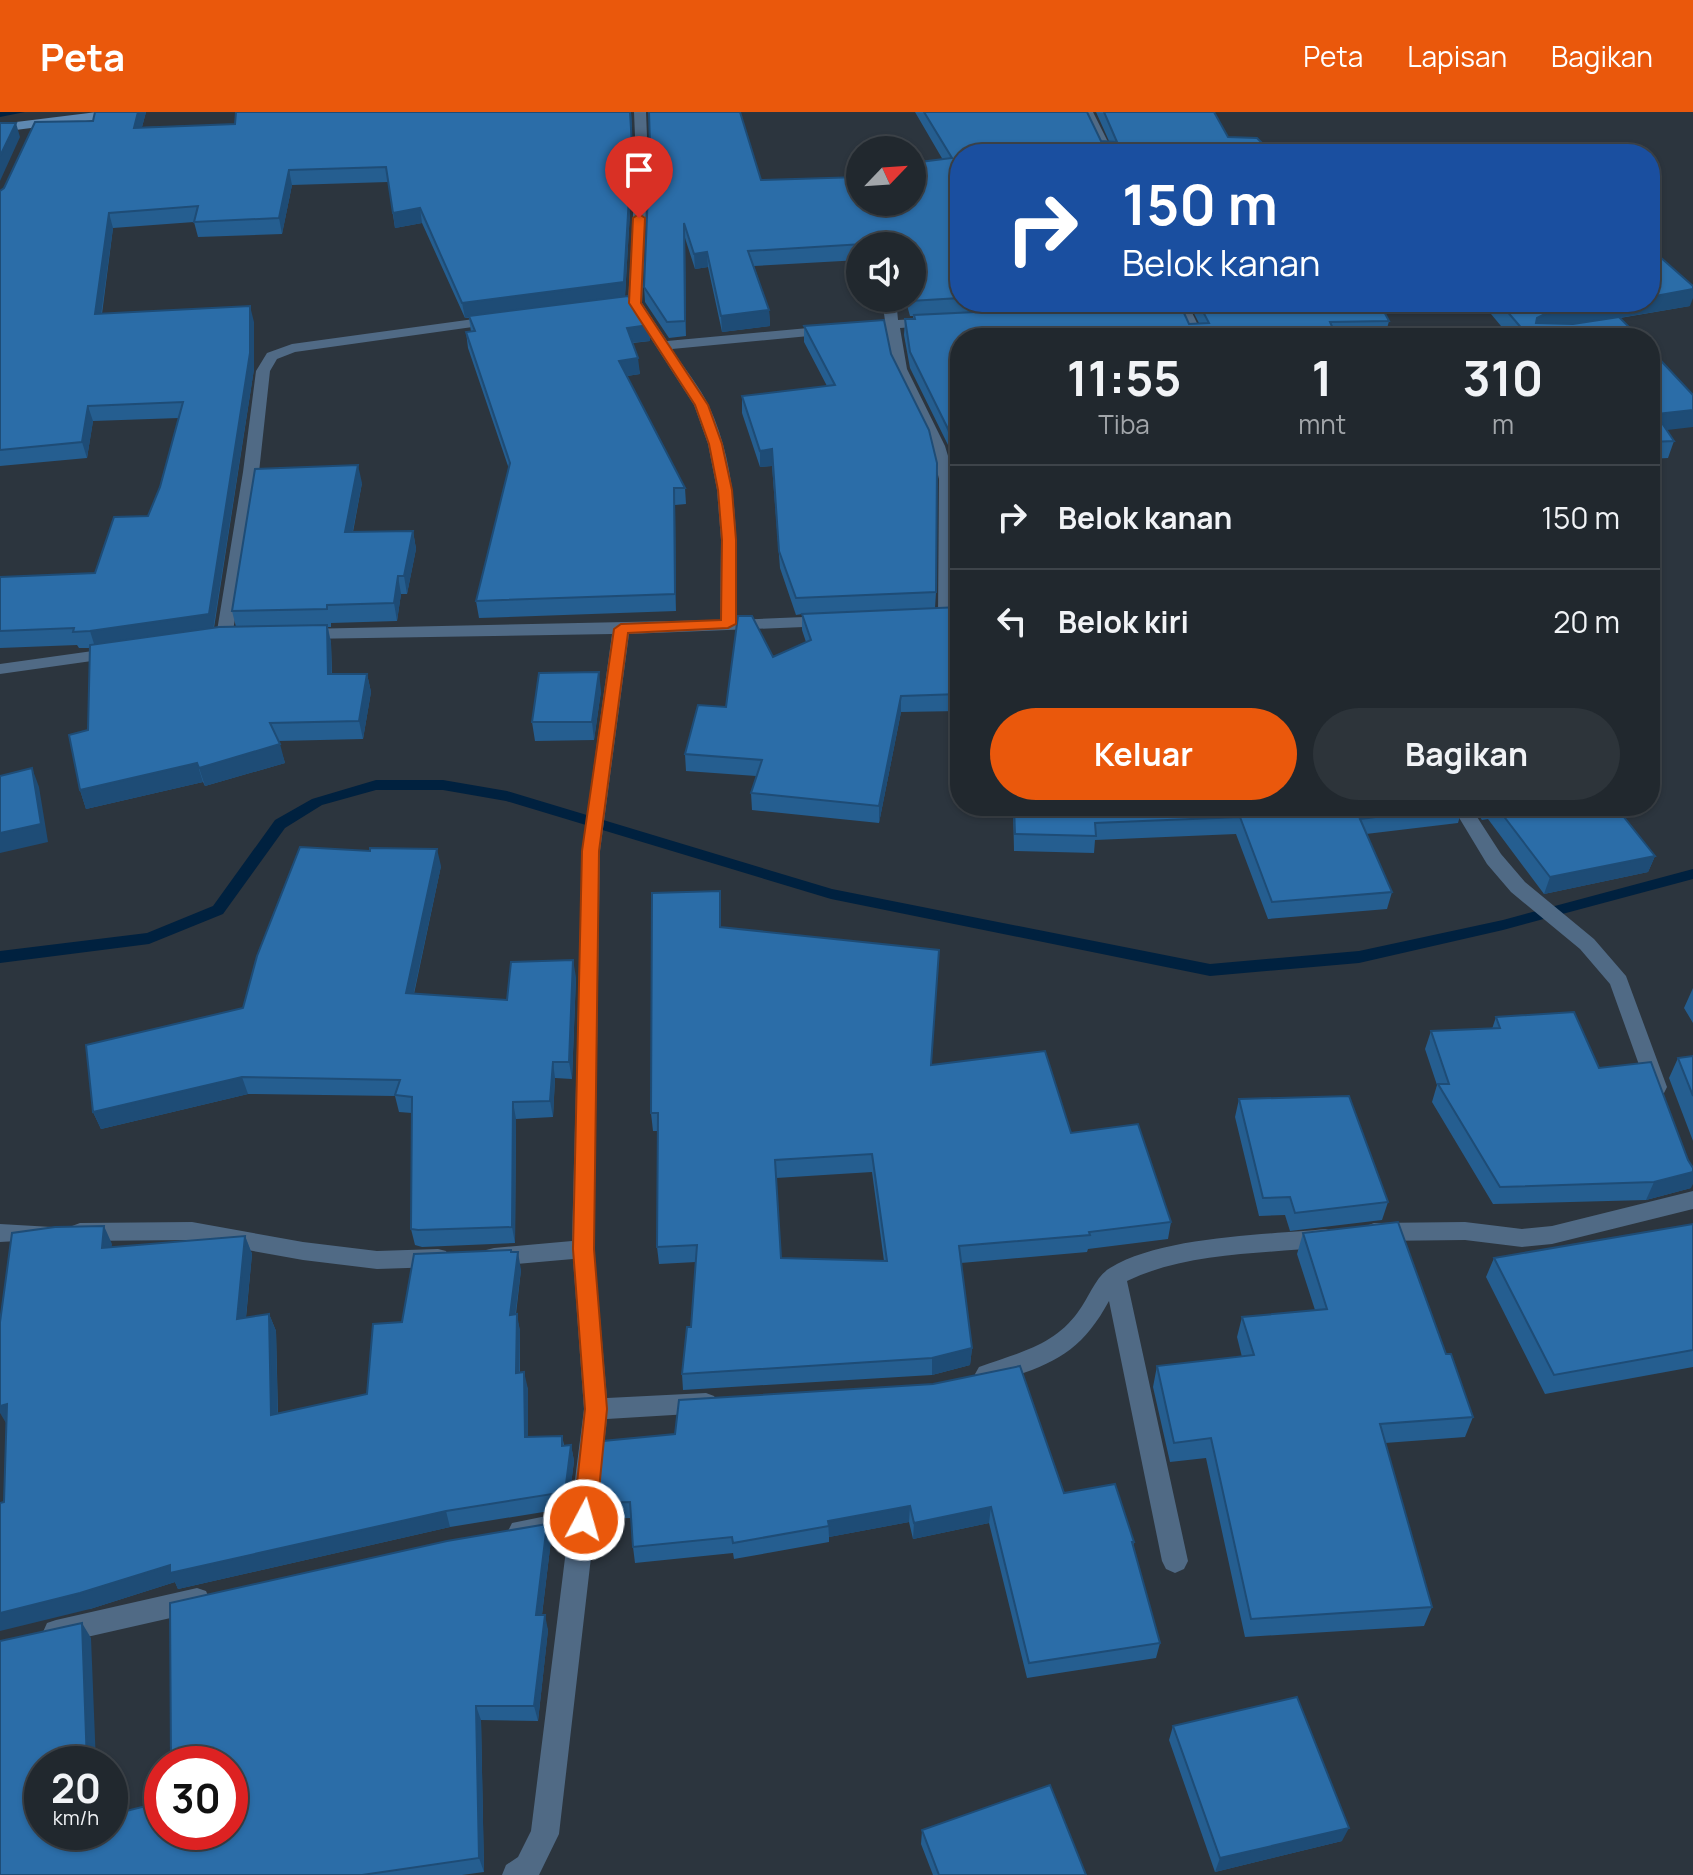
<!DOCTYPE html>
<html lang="id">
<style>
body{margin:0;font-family:Manrope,sans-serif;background:#2d343a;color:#f1f3f6;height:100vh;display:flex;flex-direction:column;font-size:30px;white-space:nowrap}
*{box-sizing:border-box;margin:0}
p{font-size:26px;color:#a2a6aa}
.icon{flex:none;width:44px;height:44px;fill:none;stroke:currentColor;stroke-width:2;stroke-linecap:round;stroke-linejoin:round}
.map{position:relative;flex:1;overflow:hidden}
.details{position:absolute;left:950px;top:216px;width:710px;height:488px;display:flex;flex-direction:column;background:#21282e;border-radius:32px;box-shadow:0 2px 6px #0004,0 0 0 2px #3e444a}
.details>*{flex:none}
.banner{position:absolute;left:950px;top:32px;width:710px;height:168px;border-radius:32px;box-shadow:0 2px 6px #0004,0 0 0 2px #3e444a;background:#1a4fa0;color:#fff;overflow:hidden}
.needle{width:52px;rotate:65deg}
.fabs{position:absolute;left:846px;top:24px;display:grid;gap:16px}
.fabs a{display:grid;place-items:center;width:80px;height:80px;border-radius:50%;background:#21282e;box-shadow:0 2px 6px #0004,0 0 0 2px #3e444a;font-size:40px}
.speed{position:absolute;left:24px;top:1634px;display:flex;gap:16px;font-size:40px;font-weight:700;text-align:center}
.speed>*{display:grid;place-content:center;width:104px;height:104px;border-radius:50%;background:#21282e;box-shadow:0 2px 6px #0004,0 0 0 2px #3e444a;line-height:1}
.speed small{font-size:20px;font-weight:400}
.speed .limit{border:12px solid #d22;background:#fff;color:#111}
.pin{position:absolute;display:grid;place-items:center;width:68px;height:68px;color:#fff;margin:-82px -34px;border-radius:50% 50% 50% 0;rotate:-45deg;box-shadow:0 0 8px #0007}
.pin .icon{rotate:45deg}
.me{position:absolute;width:88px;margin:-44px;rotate:6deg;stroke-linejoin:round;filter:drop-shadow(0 0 6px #0008)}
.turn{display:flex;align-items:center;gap:28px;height:168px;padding:0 40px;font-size:36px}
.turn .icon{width:104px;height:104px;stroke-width:2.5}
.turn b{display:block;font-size:56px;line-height:68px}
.eta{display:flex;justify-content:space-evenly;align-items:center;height:136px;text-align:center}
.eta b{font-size:48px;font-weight:700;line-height:56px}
.primary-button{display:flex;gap:16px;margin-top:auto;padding:16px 40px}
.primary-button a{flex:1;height:92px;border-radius:48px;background:#ea580c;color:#fff;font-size:32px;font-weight:700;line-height:92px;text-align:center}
.primary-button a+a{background:#2d343a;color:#f1f3f6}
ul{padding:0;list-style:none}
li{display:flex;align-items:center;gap:24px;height:104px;padding:0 40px;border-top:2px solid #3e444a}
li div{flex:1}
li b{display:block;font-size:30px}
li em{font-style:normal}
header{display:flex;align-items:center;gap:48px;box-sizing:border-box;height:112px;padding:0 40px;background:#ea580c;color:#fff}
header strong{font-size:38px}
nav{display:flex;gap:44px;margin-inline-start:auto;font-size:28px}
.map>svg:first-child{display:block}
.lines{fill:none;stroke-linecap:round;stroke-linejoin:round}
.stream{fill:#00213f;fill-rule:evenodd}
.street{fill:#506a85;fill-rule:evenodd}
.secondary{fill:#5e88b1;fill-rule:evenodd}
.wall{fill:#255e90;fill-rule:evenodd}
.shaded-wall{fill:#1e4c76}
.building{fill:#2b6da8;stroke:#1e4c76;stroke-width:2;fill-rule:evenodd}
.route{fill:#ea580c;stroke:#983908;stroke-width:2}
</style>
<header>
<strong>Peta</strong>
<nav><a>Peta</a><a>Lapisan</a><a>Bagikan</a></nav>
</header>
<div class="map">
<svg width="1693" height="1763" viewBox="0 0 1693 1763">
<rect width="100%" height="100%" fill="#2c353e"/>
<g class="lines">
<path class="stream" d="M0 0H25L0 5Z
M376 668H443L507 679 832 777 1210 852 1359 839 1503 808 1693 757V767L1503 818 1359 851 1210 864 831 787 506 689 443 678H376L322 693 285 716 223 802 149 832 0 851V839L147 821 213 794 275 708 312 687Z"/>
<path class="street" d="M634 0H646L648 49 642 191 667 229 830 214 837 218 830 222 672 237C684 256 700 275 709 294 740 361 737 436 736 508L828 504 836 509 828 514 629 522 600 739 594 1137 607 1286 706 1281 714 1284 718 1291 714 1298 706 1301 607 1307 559 1722 539 1763H502L506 1753 518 1745 531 1719 568 1422 521 1430 512 1427 508 1419 512 1411 571 1399 584 1297 573 1147 494 1154 486 1152 483 1145 486 1138 494 1136 572 1129 582 739 612 522 304 527 296 522 304 517 720 508 721 428 717 378 708 332 694 293 628 191 636 49Z
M1081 0H1093L1114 42H1102Z
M882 186H896L898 208 932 206 939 210 932 214 900 216 907 257 945 334 955 367 954 505 946 510 938 505 939 367 931 334 893 257 886 217 875 213 885 209Z
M1173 190H1187L1204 226H1190Z
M496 204 501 205V211L295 240 277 247 270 259 259 360 232 525 230 529H218L216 525 243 360 256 259 267 241 292 232Z
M114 536 120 537 122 541 120 545 0 562V552Z
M1452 694H1470L1501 742 1525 770 1594 827 1626 864 1667 975 1664 981H1650L1647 975 1610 872 1580 837 1511 780 1487 752Z
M1693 1079V1097L1552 1132 1522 1135 1465 1128 1374 1129 1366 1126 1363 1120 1366 1114 1374 1111 1465 1110 1522 1117 1552 1114Z
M192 1110 303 1130 377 1139 438 1137 446 1139 449 1146 446 1153 438 1155 377 1157 303 1148 192 1128 80 1129 72 1126 69 1120 72 1114 80 1111Z
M0 1112 52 1115 55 1121 52 1127 0 1130Z
M1326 1117 1334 1120 1337 1126 1334 1132 1326 1135C1262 1142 1187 1140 1127 1169L1188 1449 1184 1457 1175 1461 1166 1457 1162 1449 1109 1189C1085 1233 1061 1249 1015 1264 1003 1268 991 1273 979 1269L975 1262 979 1255C1016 1241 1053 1235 1078 1200 1089 1186 1095 1165 1110 1156 1162 1124 1265 1123 1326 1117Z
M197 1476 206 1479 210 1488 206 1497 197 1500 56 1532 47 1529 43 1520 47 1511 56 1508Z"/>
<path class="secondary" d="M97 0H130L124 4 0 20V12Z"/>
</g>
<path class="wall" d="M95 0H146L142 15 235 12 236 0H631L633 49 625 184 649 213 650 229 633 231 640 262 627 264 685 376 686 392 675 393 676 499 479 506 476 489 509 357 468 236 466 220H471L469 206H465L422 111 395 116 388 70 292 73 282 122 198 125 194 110 113 116 102 202 254 210V257L214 516 236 515 232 499 362 371 353 420 413 419 416 437 407 482H401L397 509 331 511V515H328L331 531 332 562H367L371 580 363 627 278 629 285 651 205 674 203 670 86 697 80 678 88 618 90 536H79L77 533 0 536V465L95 461 148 404 160 375 179 306 93 309 87 346 0 354V79L93 9Z
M915 0H1087L1101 29H1109L1096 0H1214L1228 25 960 42V190H1179L1189 212 1199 211 1188 190H1379L1389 209 1385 224 960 226V599L901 600 879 711 752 698 751 681 756 664 686 659 685 642 773 545 806 530 802 518V502L796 503 780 456 772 354 760 355 742 301V284L827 274 804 230V214L884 208 936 480 935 496 957 495 958 366 948 333 910 256 904 223 905 207H913V204H910L905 186H912V134H860V148L754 154 769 198 770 214 722 220 708 155 695 157 685 126 686 224 669 226 645 190 644 175 650 34 761 68 860 90 943 48Z
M1481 190H1650L1690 194 1620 206 1640 226H1511Z
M1650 237 1667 318 1674 329 1668 346 1650 347Z
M601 579 594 628 535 629 532 610Z
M1013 694H1463L1458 711 1366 722 1392 780 1387 797 1268 807 1236 722 1095 728 1094 741 1014 739Z
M1472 694H1620L1619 698 1655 744 1648 760 1544 782 1488 707 1482 708Z
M441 754 414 882 507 888 576 865 572 967 555 966 553 1005 516 1007 515 1131 422 1135 415 1133 411 1117 412 1001 399 1000 395 984 248 982 101 1017 93 1000 243 896Z
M720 779 721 815 931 953 1071 1021 1171 1110 1168 1127 1088 1137 1087 1140 961 1151 972 1236 970 1253 932 1263 683 1278 682 1262 691 1215 696 1150 659 1152 657 1135 658 1019H653L651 1001ZM872 1060 884 1149 781 1146 776 1066Z
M1693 876V911L1684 896Z
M1496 905 1599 956 1691 1076 1646 1088 1493 1092 1432 990 1437 973 1425 937 1431 919 1492 917Z
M1693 944V1029L1669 966 1678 946Z
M1239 987 1388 1090 1382 1108 1290 1119 1285 1103 1259 1104 1235 1005Z
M1693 1112V1255L1545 1282 1486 1165 1494 1146Z
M1303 1121 1446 1242 1473 1305 1465 1325 1385 1331 1432 1495 1424 1514 1245 1525 1206 1346 1170 1350 1153 1275 1157 1254 1242 1245 1237 1225 1242 1205 1315 1198 1297 1142Z
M245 1124 252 1142 246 1206 269 1202 276 1219 278 1301 367 1282 402 1210 512 1140 521 1158 516 1202 520 1219V1261L528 1277V1325L562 1324 564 1333H571L574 1349 568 1396 450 1415 178 1477 175 1470 90 1497 4 1390 112 1132 111 1135Z
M1064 1381 1134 1430 1133 1435 1160 1531 1156 1546 1027 1566 989 1411 913 1427 909 1410 829 1425V1430L734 1447 733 1441 635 1451 633 1435 631 1406 598 1407 595 1391Z
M547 1412 551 1428 542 1503 548 1518 538 1609 481 1608 484 1760 462 1763H0L91 1526 42 1720H162Z
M1173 1614 1342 1729 1215 1760 1169 1628Z
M922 1718 1086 1763H933L921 1732Z"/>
<path class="shaded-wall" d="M138 0H146L138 30 134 16Z
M631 0 633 49 625 185 465 206 462 191Z
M16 11 20 25 0 69V44Z
M289 58 292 73 282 122 279 106Z
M420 96 422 111 395 116 393 101Z
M109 101 113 116 99 218 95 202Z
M684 111 685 126 686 224 685 209Z
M707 140 708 155 695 157 694 142Z
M1693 177V186L1690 194 1541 219 1533 223 1537 206 1545 202 1618 190H1650V185Z
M250 194 254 210V257L213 518 95 535 90 519 209 502Z
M769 198 770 214 722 220 721 204Z
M649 213 650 229 628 231 627 216Z
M638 246 640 262 620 265 619 249Z
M88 294 93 309 87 346 82 330Z
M1693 298V315L1650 320 1656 302Z
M772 337V354L760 355V339Z
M358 353 362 371 349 438 345 420Z
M674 376 675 393 676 499 675 482Z
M413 419 416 437 407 482 404 464Z
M398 464 401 482 397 509 394 491Z
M327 513 331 531 332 580 328 562Z
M599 560 601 579 594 628 592 610Z
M367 562 371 580 363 627 359 609Z
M901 584V600L879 711V694Z
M280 632 285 651 205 674 199 656Z
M197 651 203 670 86 697 80 678Z
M32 656 39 675 48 730 0 741V721Z
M437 737 441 754 410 898 406 881Z
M1655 744 1648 760 1544 782 1550 765Z
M573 848 576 865 572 967 569 950Z
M553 950 555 966 553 1005 550 989Z
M242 965 248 982 101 1017 93 1000Z
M513 990 516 1007 515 1131 512 1115Z
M1693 1060V1072L1691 1076 1646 1088 1654 1070Z
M104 1114 112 1132 110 1154 102 1136Z
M245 1124 252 1142 244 1224 237 1207Z
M518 1140 521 1158 513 1220 510 1203Z
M269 1202 276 1219 278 1319 271 1303Z
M517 1202 520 1219 519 1278 516 1261Z
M972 1236 970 1253 932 1263V1246Z
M524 1260 528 1277V1341L525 1325Z
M7 1292 6 1311 0 1301V1294Z
M571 1333 574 1349 568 1396 565 1380Z
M910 1394 909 1410 829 1425 828 1409Z
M991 1395 989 1411 913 1427 914 1411Z
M446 1399 450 1415 178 1477 175 1470 90 1497 0 1519V1501L170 1453Z
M547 1412 551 1428 540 1518 536 1503Z
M545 1503 548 1518 538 1609 534 1594Z
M82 1511 91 1526 96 1652H87Z
M476 1594 481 1608 484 1760 479 1746Z
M1349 1716 1342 1729 1215 1760 1220 1746Z"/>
<path class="building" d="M95 0H138L134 16 235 12 236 0H630L632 34 624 170 462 191 420 96 393 101 386 55 289 58 279 106 194 110 198 94 109 101 95 202 250 194V241L209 502 90 519 73 520 74 516 0 519V465L95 461 114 405 148 404 160 375 183 290 88 294 82 330 0 338V79L4 76 35 10 93 9Z
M649 0H740L761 68 860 65V90H912V51L952 46 924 0H1087L1101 29 1117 30 1104 0H1214L1228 25 1257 26 1273 42H960V186L910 189 909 186H912V134H896L895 130 748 139 769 198 721 204 707 140 694 142 684 111 685 209 667 210 644 175 650 34Z
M0 11H16L0 44Z
M1650 137H1651L1693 174V177L1650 185Z
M628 184 649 213 627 216 638 246 619 249 685 376H674L675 482 476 489 510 351 466 220 475 219 469 204Z
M1179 190 1189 212 1209 211 1198 190H1379L1389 209 1330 210 1337 226H960V481L958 480 959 350 948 317 910 240 905 207H915L914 203Z
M1499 190H1618L1545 202 1537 206 1536 211 1573 212 1619 205 1640 226H1530Z
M884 208 891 242 929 318 937 351 936 480 796 486 779 439 772 337 760 339 742 284 835 273 804 214Z
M1650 237 1693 283V298L1656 302 1674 329 1650 330Z
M358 353 345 420 413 419 404 464H398L394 491 327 493V497L232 499 255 357Z
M960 495V582L901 584 879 694 751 681 762 648 685 642 698 593 726 595 738 504H752L773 545 811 528 802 502Z
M327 513 328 562H367L359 609 270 611 280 632 199 656 197 651 80 678 69 623 88 618 90 533 219 515Z
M599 560 592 610H532L539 561Z
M32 656 41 712 0 721V664Z
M1014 694H1462L1360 707 1392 780 1272 790 1240 705 1095 711 1096 724 1015 722Z
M1496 694H1615L1655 744 1550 765Z
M300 735 370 739V736L437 737 406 881 507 888 511 850 573 848 569 950H553L550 989 513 990 512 1115 418 1118 411 1117 412 985 395 983 400 968 242 965 93 1000 86 933 243 896 257 844Z
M720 779V815L939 838 931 953 1045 939 1071 1021 1138 1012 1171 1110 1089 1120 1090 1123 959 1134 972 1236 932 1246 682 1262 687 1215H691L697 1133 657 1135 658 1001H651L652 781ZM872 1042 887 1149 781 1146 775 1048Z
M1574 900 1599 956 1651 950 1688 1048 1693 1056V1060L1654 1070 1500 1075 1438 972H1449L1431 919 1500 916 1496 905Z
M1693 944V984L1678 946Z
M1349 984 1388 1090 1295 1101 1290 1085 1263 1086 1239 987Z
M1398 1110 1446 1242H1451L1473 1305 1380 1312 1432 1495 1251 1507 1211 1326 1174 1331 1157 1254 1254 1243 1242 1205 1327 1197 1303 1121Z
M1693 1112V1238L1554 1263 1494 1146Z
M104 1114 102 1136 245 1124 237 1207 269 1202 271 1303 367 1282 373 1212 402 1210 414 1142 511 1138V1140H518L510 1203 517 1202 516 1261 524 1260 525 1325 562 1324V1334L571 1333 565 1380 446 1399 170 1461V1453L80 1481 0 1501V1391L4 1390 7 1292 0 1294V1210L12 1121 55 1115Z
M1020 1254 1064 1381 1115 1372 1134 1430H1132L1160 1531 1029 1551 991 1395 914 1411 910 1394 828 1409 829 1414 733 1431 732 1425 633 1435 630 1390 595 1391 603 1329 675 1322 679 1288 933 1272Z
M547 1412 536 1503H545L534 1594H476L479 1746 362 1763H0V1529L82 1511 87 1652H42V1720H110V1703L162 1690V1720H230V1652H171L170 1491 447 1429Z
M1297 1585 1349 1716 1220 1746 1173 1614Z
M1050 1673 1086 1763H939L922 1718Z"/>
<path class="route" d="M639 102 645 106 641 191 708 293 722 332 732 378 736 428V512L728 516 628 521 599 739 594 1137 607 1297 596 1408 592 1415 584 1418 576 1415 573 1408 585 1297 573 1137 582 739 614 517 621 512 721 508 722 428 718 378 709 332 695 293 629 191 633 106Z"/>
</svg>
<div class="fabs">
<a><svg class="needle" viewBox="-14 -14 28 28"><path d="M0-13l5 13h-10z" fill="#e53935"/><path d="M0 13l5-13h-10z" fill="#a2a6aa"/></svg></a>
<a><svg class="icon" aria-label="sound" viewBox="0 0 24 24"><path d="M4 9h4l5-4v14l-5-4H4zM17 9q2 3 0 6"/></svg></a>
</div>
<div class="speed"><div>20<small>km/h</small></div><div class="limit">30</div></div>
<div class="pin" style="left:639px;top:106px;background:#d93025"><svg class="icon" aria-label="arrive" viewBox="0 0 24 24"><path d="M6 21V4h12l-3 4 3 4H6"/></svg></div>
<svg class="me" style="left:584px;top:1408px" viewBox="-20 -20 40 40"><circle r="17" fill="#ea580c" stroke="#fff" stroke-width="3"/><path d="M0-11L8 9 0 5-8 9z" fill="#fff"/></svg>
<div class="banner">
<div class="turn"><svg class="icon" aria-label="right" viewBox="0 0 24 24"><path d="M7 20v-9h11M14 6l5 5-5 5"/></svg><div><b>150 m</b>Belok kanan</div></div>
</div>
<section class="details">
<div class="eta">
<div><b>11:55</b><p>Tiba</p></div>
<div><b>1</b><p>mnt</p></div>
<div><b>310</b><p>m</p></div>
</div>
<ul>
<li><svg class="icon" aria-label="right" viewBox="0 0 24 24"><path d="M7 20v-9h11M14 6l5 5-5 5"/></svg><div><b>Belok kanan</b></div><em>150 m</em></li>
<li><svg class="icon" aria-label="left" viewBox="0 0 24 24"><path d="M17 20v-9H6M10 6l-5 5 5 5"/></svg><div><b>Belok kiri</b></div><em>20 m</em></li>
</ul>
<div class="primary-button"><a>Keluar</a><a>Bagikan</a></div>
</section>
</div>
